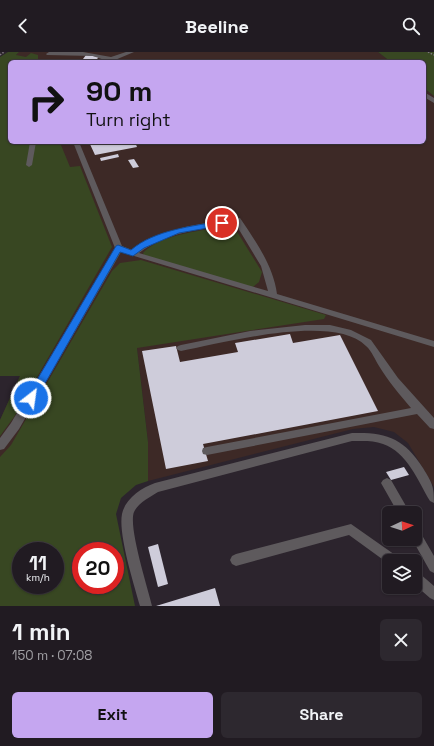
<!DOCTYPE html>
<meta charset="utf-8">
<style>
body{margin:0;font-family:"Space Grotesk",sans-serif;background:#2d282f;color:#f1f3f6;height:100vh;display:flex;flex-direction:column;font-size:15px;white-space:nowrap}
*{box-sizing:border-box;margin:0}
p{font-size:13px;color:#a2a1a5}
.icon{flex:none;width:22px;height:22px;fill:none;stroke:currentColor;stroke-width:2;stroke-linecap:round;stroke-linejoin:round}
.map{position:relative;height:554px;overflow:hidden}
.sheet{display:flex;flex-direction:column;background:#211b22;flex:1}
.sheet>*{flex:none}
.top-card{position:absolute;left:8px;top:8px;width:418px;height:84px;border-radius:6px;box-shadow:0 1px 3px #0004,0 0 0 1px #3e3940;background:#c5a6f0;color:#111;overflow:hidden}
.needle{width:26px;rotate:86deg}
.controls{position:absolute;left:382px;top:454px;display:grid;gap:8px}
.controls a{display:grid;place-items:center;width:40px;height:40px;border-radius:6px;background:#211b22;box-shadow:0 1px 3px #0004,0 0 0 1px #3e3940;font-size:20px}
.speed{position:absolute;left:12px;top:490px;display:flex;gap:8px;font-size:20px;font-weight:700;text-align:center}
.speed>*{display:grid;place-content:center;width:52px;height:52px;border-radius:50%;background:#211b22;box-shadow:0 1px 3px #0004,0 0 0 1px #3e3940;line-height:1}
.speed small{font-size:10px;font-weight:400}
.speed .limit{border:6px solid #d22;background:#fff;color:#111}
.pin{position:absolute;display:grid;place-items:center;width:34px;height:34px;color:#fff;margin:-17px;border:2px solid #fff;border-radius:50%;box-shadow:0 1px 4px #0007}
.me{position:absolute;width:44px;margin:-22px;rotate:30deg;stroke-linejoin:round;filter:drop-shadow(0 0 3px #0008)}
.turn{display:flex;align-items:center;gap:14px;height:84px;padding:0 12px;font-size:18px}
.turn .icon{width:52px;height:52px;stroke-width:2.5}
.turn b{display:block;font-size:28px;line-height:34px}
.round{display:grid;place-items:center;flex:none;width:42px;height:42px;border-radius:6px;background:#2d282f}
.overview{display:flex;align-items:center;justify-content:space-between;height:68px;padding:0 12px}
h1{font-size:24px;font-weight:700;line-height:30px}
.action{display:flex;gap:8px;margin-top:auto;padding:8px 12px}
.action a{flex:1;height:46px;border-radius:6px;background:#c5a6f0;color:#111;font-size:16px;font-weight:700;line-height:46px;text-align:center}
.action a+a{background:#2d282f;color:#f1f3f6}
header{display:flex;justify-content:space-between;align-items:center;height:52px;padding:0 12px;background:#211b22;font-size:18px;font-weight:700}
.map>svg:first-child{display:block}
.industrial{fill:#3d2926;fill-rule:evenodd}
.green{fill:#384722;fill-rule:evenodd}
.building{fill:#ceccda}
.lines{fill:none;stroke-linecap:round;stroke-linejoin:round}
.path{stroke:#7d767e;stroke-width:1.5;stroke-dasharray:1.5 1.5;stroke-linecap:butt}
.lane{fill:#5e5a5d;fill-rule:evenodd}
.route{fill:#1a73e8;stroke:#114b97}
</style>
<header><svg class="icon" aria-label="back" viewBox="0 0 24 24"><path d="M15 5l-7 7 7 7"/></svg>Beeline<svg class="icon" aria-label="search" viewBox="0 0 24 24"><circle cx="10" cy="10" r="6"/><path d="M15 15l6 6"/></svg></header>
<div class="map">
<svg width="434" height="554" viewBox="0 0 434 554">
<rect width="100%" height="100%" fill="#2c242d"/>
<path class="industrial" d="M19 0H378L391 10H18L16 3Z
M0 22 10 90H424V36L434 44V435L408 391 394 380 374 375 353 377 148 429V390L137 296 81 499V533L0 554V368L20 324H0ZM21 499H55V533H21Z"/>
<path class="green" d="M8 0H19L16 3 26 5 31 1 38 3V7L32 10H10V90H68L61 93 70 115 80 114 112 195 14 365 0 384V368L20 324H0V5Z
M378 0H434V44L424 36V10H391Z
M221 175 236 178 262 220 259 230 249 238 144 203 143 201C159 183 199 179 221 175Z
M141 208 326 263 324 267 137 296 148 390V429L136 433 121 446 116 462 135 554H0V405L11 393 112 219 120 211ZM21 499H55V533H21ZM81 499H115V533H81Z"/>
<path class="building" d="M86 3 99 5 95 9 83 7Z
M89 90H135L137 95 95 103Z
M118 102 119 105 101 109 100 106Z
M134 107 139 115 133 116 128 108Z
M290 282 293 291 340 283 378 359 203 392 208 409 166 417 142 299 176 294 180 310 238 300 235 291Z
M404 415 409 423 391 428 386 420Z
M158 492 168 532 158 535 148 495Z
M215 536 220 554H156Z"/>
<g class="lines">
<path class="path" d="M428 0 434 3
M0 3 4 0"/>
<path class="lane" d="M49 0H83L111 5 126 0H134L115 8 117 10H110L93 4 47 3 46 2Z
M424 40 434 46V51L424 45Z
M30 90H36L32 113 29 115 26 113Z
M73 90H79L122 194 132 198C157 179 188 174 218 169 225 168 233 165 240 166 256 190 273 213 277 242L434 289V295L121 200 19 377 4 397 0 398V386L11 371 115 196ZM235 171 261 214 268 239 139 201C167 180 201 177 235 171Z
M305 273H330L351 278 371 288 398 326 434 366V377L430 376 417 362 207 403 203 402 202 399 203 396 207 395 411 356C400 343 388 329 379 314 375 308 372 299 366 294 333 261 223 291 181 299L178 298 176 296 178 294 181 293 250 279Z
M352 381C386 380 404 386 423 416 432 431 434 433 434 451L430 449C418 429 407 400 383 392 373 388 362 389 352 389L158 440C150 445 138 451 134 460 128 475 148 536 152 554H140C134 533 118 482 122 462 125 447 141 436 155 431Z
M387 426 391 428 410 461H398L381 431 383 428Z
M351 472 398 505 400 509H389V512L349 483 236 514 232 512 230 508 232 504 236 502Z
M415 477 419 478 434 504V521L430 519 412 487H415Z
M415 519 419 521 434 534V548L430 546 415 533Z"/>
</g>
<path class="route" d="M222 169H225V173L179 181 144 196 133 204 120 200 35 349H28L26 346 28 343 116 194 118 193 131 198C154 178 193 174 222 169Z"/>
</svg>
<div class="controls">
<a><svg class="needle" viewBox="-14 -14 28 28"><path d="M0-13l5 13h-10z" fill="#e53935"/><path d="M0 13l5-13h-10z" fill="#a2a1a5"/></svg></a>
<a><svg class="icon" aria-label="layers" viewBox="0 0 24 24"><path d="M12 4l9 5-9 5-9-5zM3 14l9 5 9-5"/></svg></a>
</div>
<div class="speed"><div>11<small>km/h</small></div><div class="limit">20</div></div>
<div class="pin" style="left:222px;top:171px;background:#d93025"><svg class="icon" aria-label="arrive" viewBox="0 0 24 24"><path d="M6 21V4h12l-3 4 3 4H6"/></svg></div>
<svg class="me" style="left:31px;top:346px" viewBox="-20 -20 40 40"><circle r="17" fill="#1a73e8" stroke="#fff" stroke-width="3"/><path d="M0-11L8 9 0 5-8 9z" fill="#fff"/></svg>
<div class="top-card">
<div class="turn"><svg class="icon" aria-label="right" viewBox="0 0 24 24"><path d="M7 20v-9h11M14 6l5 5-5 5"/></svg><div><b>90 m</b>Turn right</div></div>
</div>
</div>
<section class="sheet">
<div class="overview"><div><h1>1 min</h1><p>150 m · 07:08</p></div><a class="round"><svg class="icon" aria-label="close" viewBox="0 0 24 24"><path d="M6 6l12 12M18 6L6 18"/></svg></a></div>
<div class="action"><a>Exit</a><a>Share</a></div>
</section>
